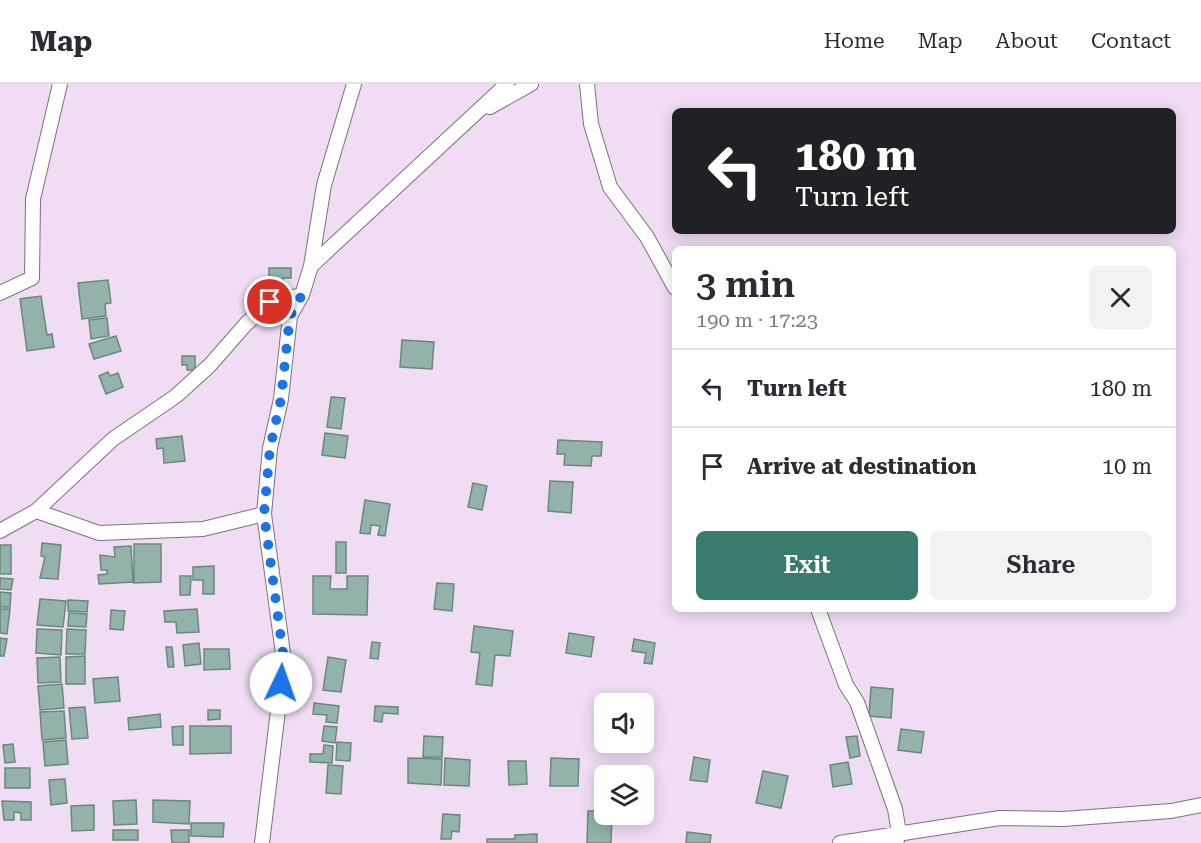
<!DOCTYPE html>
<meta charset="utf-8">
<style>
body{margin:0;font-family:"Roboto Serif",serif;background:#f2f2f3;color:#2b2b33;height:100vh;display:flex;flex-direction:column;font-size:22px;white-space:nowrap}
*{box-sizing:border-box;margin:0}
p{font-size:20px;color:#7c7c81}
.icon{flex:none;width:33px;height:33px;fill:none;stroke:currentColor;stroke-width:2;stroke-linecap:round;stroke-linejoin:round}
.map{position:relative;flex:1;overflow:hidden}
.side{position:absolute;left:672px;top:162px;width:504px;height:366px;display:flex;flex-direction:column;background:#fff;border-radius:9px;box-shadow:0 3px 15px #0003}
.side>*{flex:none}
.top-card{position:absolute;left:672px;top:24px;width:504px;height:126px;border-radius:9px;box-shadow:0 3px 15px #0003;background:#202124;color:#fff;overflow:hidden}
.controls{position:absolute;left:594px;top:609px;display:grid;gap:12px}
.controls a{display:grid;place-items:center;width:60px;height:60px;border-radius:9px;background:#fff;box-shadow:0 3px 15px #0003;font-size:30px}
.pin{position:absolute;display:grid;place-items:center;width:51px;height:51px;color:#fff;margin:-26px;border:3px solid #fff;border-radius:50%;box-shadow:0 2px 6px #0007}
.me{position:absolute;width:66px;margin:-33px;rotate:3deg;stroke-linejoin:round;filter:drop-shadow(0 0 4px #0008)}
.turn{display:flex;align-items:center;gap:21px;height:126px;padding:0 24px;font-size:27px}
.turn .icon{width:78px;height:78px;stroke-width:2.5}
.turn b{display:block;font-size:42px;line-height:51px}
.round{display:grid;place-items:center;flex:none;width:63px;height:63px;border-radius:9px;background:#f2f2f3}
.headline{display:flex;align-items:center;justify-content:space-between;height:102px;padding:0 24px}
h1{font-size:36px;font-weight:600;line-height:45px}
.action{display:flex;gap:12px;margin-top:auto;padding:12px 24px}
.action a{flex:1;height:69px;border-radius:9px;background:#397b6c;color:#fff;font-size:24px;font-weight:600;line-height:69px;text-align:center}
.action a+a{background:#f2f2f3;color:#2b2b33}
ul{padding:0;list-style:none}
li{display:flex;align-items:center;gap:18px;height:78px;padding:0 24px;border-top:2px solid #e1e1e2}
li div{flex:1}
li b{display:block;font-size:22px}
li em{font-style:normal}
header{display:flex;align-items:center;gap:36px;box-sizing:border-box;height:84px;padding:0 30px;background:#fff;border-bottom:2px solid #e1e1e2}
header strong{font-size:28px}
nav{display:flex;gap:33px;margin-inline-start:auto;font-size:21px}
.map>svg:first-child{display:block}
.building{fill:#93b2a9;stroke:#6a887f;stroke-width:1.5}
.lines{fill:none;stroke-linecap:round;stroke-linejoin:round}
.street-casing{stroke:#7f6e83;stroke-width:16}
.street{stroke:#fff;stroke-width:14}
.route{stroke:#1a73e8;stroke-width:10;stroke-dasharray:0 18}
</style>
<header>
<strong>Map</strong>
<nav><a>Home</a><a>Map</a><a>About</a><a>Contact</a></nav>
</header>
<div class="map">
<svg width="1201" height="759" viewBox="0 0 1201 759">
<rect width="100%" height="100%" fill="#f0ddf4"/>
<path class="building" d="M269 184H291V194H283V209H269Z
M108 196 111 219 105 220 106 232 82 235 78 199Z
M41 212 47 251 52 250 54 263 27 267 20 215Z
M107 234 109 252 91 255 89 236Z
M116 252 121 267 94 275 89 260Z
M402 256 434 258 432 285 400 283Z
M182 272H195V286H187V281H182Z
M108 288 110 292 118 289 123 303 106 310 99 292Z
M331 313 345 314 341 345 327 343Z
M325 349 348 352 345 374 322 371Z
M182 352 185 377 164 379 163 364 157 365 156 355Z
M558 356 602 358 601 372H592L591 382 564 381 565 370H557Z
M550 397 573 398 571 429 548 427Z
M473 399 487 402 482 426 468 423Z
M365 416 390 420 385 452 378 451 380 442 371 441 370 450 360 449Z
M336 458H346V489H336Z
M42 459 61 461 58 495 40 494 45 473 41 472Z
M134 460H161V498L134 499Z
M0 461H11V490H0Z
M131 462 133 498 99 500 98 491 107 490V486H101L100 471 115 473 114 463Z
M214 482V510H203V496H193V483Z
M180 492H191L190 511H180Z
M313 492H331L330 505H347V492H368L367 531 313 530Z
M0 494 13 495 11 506 0 505Z
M437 499 454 500 452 527 434 525Z
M0 508 11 509 10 523H0Z
M40 515 66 517 63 543 37 541Z
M68 516 88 517 87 528 68 527Z
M0 525H10L7 550 0 549Z
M197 525 199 548 177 549 176 538H165L164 527Z
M111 526 125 527 123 546 110 545Z
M69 529 87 530 86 543 68 542Z
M474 542 513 547 510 572 495 571 492 602 476 600 480 569 471 568Z
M37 545 62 546 61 571 36 569Z
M67 545 86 546 85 570H66Z
M569 549 594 553 591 573 566 569Z
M0 554 7 555 4 572H0Z
M634 555 655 559 652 580 644 579 646 569 632 567Z
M372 558 380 559 378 575 370 574Z
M199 559 201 580 185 582 183 561Z
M166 563H172L174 583H168Z
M204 565H229L230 585 204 586Z
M85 572V600H66V573Z
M60 573 61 598 38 599 37 574Z
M328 573 346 576 341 608 323 606Z
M118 593 120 617 95 619 93 595Z
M62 600 64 624 40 626 38 602Z
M871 603 893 605 891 634 869 632Z
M314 619 339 622 337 639 326 638 327 631 313 630Z
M375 622 398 623V630L383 629 382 638 374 637Z
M85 623 88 654 72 655 69 624Z
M208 626H220V635L208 636Z
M64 627 66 654 42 656 40 628Z
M160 630 161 643 129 646 128 634Z
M183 642V661H173L172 643Z
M190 642H231V669L190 670Z
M324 642 337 643 335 659 322 657Z
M901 645 924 648 921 669 898 666Z
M424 652 443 653 442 673H423Z
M857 652 860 672 850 674 846 653Z
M66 656 68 680 45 682 43 658Z
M337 658 351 659 350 677 336 676Z
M13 660 15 678 5 679 3 661Z
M324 661 333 662 332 679 310 678V670H323Z
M694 673 710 676 707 698 690 696Z
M408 674 442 675 441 701 408 699Z
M445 674 470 676 469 702 444 701Z
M551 674 579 675 578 702H550Z
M508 677H526L527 700 509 701Z
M848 678 852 700 833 703 830 681Z
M328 681 343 682 341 710 326 709Z
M5 684H30V704H5Z
M763 687 788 692 781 724 756 719Z
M65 695 67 719 51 721 49 696Z
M644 695H653L652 722H645Z
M136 716 137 740 114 741 113 717Z
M153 716 190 717 189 740 153 738Z
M2 717 31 718V736H21V729L14 728V736H4Z
M94 721V746L72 747 71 722Z
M588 727H604V730H612L611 759H587Z
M443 730 460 731 459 748 452 747 451 755H441Z
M191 739H224L223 753 191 752Z
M113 746H138V756H113Z
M171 746H189V759H172Z
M687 748 711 751 710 759H686Z
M537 750V759H487V755H515V751Z"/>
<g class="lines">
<g class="street-casing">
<path id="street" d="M587 0 591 40 610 103 647 153 675 204
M490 23 531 0
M311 182 507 0
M0 209 32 194 33 115 60 0
M36 427 113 355 176 312 210 281 246 240 270 218 302 211
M0 447 36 427 99 449 203 445 264 430
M818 525 846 601 857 618 895 725 899 749 896 759
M262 759 284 577 264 430 270 364 281 315 290 232 302 211 311 182 324 101 354 0
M840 759 1000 734 1063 735 1171 727 1201 721"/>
</g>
<use href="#street" class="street"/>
</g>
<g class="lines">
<path class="route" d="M270 218 302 211 290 232 281 315 270 364 264 430 284 577 281 599"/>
</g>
</svg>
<div class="controls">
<a><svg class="icon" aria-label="sound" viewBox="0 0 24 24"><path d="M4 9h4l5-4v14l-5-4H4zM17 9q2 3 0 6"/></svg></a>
<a><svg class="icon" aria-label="layers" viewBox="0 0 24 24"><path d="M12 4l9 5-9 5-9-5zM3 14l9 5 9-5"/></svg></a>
</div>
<div class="pin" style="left:270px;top:218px;background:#d93025"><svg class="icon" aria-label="arrive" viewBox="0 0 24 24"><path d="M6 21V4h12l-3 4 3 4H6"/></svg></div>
<svg class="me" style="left:281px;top:599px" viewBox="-20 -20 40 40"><circle r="19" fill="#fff"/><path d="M0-13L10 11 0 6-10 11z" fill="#1a73e8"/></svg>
<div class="top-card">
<div class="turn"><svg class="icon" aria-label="left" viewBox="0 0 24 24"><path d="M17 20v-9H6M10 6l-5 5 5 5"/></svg><div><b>180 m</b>Turn left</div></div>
</div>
<section class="side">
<div class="headline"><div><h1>3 min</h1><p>190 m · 17:23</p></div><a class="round"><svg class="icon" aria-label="close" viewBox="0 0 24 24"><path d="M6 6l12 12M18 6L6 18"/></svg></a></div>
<ul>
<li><svg class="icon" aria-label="left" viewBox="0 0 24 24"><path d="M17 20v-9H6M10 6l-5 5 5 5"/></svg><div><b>Turn left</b></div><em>180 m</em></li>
<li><svg class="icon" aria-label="arrive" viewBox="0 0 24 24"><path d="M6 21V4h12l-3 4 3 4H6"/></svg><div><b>Arrive at destination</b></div><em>10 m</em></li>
</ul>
<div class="action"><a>Exit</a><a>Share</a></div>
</section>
</div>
